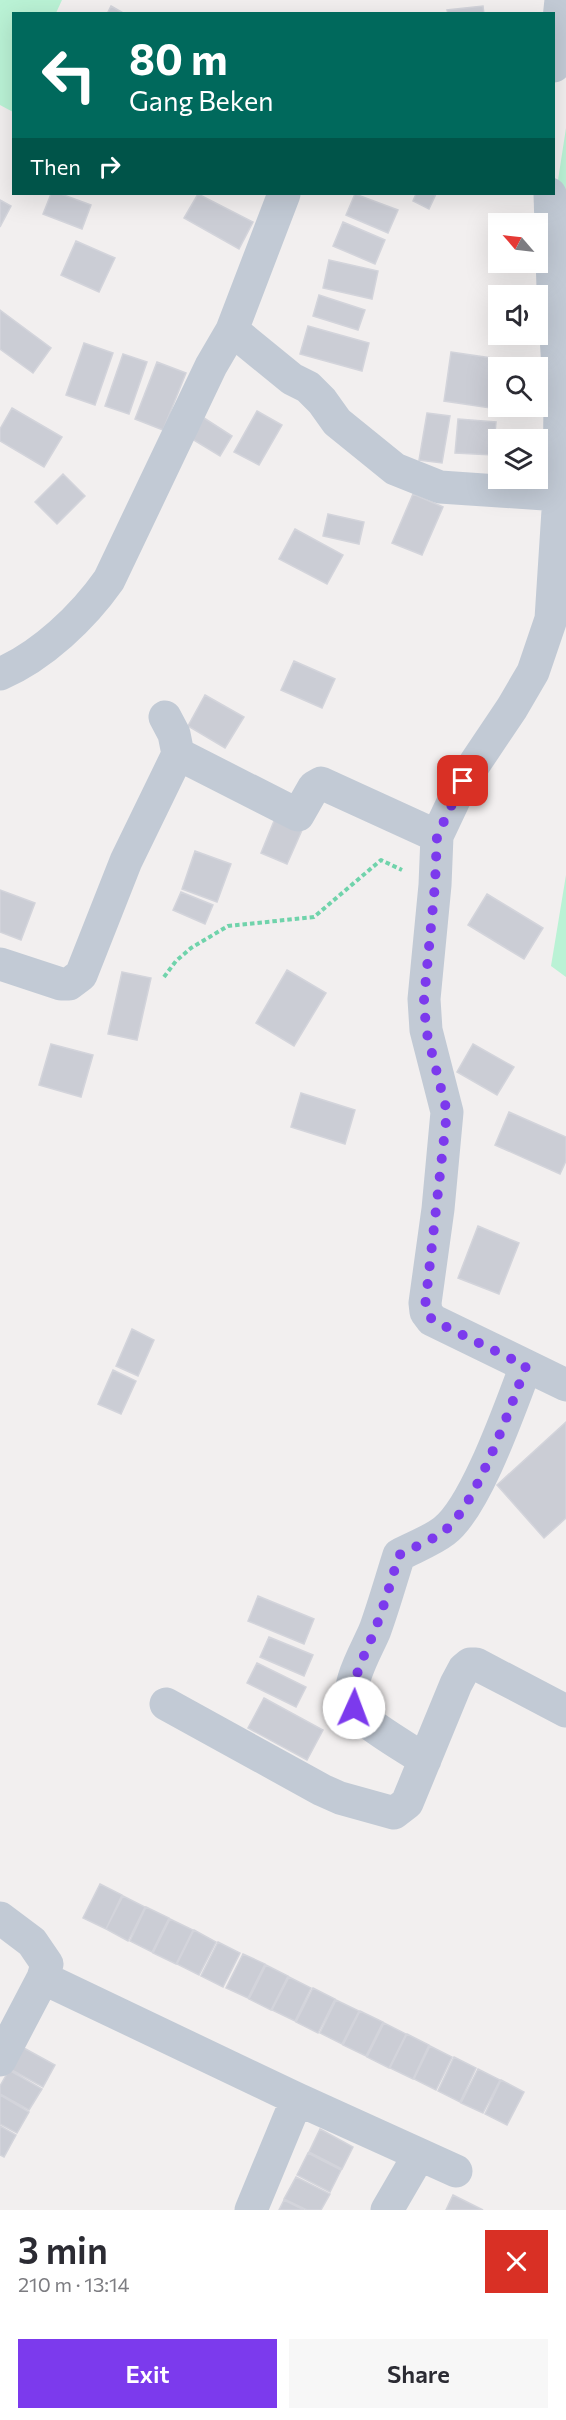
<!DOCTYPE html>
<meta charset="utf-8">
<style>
body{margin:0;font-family:Commissioner,sans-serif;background:#f7f7f7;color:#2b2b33;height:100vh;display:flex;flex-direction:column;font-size:22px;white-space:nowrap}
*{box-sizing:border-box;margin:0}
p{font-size:20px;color:#7c7c81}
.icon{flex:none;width:33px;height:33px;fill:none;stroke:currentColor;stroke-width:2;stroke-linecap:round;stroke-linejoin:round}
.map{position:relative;height:2210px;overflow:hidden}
.drawer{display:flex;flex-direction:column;background:#fff;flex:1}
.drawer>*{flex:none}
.hud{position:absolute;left:12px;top:12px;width:543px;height:183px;border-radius:0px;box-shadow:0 6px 24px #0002;background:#00695c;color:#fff;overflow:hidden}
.needle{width:39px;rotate:298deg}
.buttons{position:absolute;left:488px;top:213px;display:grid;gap:12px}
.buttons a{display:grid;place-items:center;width:60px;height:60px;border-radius:0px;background:#fff;box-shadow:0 6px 24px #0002;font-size:30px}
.pin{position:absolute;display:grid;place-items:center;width:51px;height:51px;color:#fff;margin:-26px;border-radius:12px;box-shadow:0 3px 9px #0006}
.me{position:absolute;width:66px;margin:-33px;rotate:2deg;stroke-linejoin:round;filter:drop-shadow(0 0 4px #0008)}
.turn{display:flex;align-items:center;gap:21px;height:126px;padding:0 18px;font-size:27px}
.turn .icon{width:78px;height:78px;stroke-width:2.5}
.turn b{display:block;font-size:42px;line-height:51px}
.then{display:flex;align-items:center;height:57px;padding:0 18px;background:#0003;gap:12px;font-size:22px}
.round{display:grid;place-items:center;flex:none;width:63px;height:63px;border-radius:0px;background:#f7f7f7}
.headline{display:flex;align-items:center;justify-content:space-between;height:102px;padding:0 18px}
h1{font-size:36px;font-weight:600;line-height:45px}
.button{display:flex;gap:12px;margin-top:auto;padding:12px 18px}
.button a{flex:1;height:69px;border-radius:0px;background:#7c3aed;color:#fff;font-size:24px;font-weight:600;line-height:69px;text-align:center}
.button a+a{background:#f7f7f7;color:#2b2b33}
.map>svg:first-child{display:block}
.green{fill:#baf2d5}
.building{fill:#cbcdd5;stroke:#d3d4db;stroke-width:1.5}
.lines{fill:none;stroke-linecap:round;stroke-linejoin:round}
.path{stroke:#70d3ab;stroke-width:4;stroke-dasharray:4.5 3;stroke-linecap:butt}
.minor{stroke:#c2cad5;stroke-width:33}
.route{stroke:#7c3aed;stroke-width:10;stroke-dasharray:0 18}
</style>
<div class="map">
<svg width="566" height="2210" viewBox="0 0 566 2210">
<rect width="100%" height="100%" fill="#f2efef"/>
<path class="green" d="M0 0H62L56 13 14 14 13 112 0 105Z
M566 128V213L558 180Z
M566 875V977L551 966Z"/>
<path class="building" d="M111 6 125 14H107Z
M483 6 484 14H448L447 10Z
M51 194H61L91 205 82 229 43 214Z
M198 194 253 222 239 249 184 218Z
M355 194 398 210 388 233 346 215Z
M416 194H436L429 209 413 201Z
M0 200 11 206 0 227Z
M343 222 385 240 375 264 333 246Z
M76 241 115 258 99 292 61 275Z
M329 260 378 271 372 299 323 288Z
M319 295 365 310 358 330 313 316Z
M0 310 51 348 33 373 0 349Z
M308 326 369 343 362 371 300 354Z
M84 343 113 353 95 405 66 395Z
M451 352 505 360 504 368H498L497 409 444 401Z
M123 354 147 362 129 414 105 406Z
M157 362 186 373 163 430 135 419Z
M12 408 62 437 44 467 0 441V429Z
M257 411 282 425 259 465 234 452Z
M427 413 450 416 442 463 419 460Z
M204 418 232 436 220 456 192 439Z
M458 419 496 422 493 455 455 453Z
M63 474 85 496 57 524 35 502Z
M413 494 443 507 422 555 392 543Z
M328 514 364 522 359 544 323 536Z
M295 529 343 555 327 584 279 559Z
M294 661 335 679 322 708 281 690Z
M205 695 244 717 225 748 188 726Z
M276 816 303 828 287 864 261 853Z
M195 851 231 864 217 902 182 889Z
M0 890 35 903 21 940 0 932Z
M181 892 213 905 205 924 173 910Z
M487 894 543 928 524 959 468 925Z
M287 970 326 993 294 1046 256 1023Z
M122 972 151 978 137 1040 108 1034Z
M51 1044 93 1055 81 1097 39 1085Z
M473 1044 514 1067 497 1095 457 1072Z
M301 1093 355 1110 345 1144 291 1127Z
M509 1112 566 1137V1161L560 1174 495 1145Z
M478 1226 519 1243 499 1294 458 1278Z
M132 1329 154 1340 138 1376 116 1366Z
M113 1370 136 1381 121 1414 98 1404Z
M566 1422V1518L544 1538 497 1485Z
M258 1596 314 1619 304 1644 248 1621Z
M269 1637 313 1655 304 1676 260 1657Z
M257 1663 306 1687 296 1707 247 1683Z
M264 1698 323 1730 307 1760 248 1728Z
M100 1884 122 1895 106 1929 83 1918Z
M123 1896 145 1907 128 1941 106 1929Z
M146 1907 169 1918 152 1952 130 1941Z
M170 1919 193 1930 176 1964 153 1953Z
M194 1930 216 1942 199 1975 177 1964Z
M218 1942 240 1953 223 1987 201 1976Z
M243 1954 265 1964 248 1998 226 1988Z
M266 1965 288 1976 271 2010 249 1999Z
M289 1977 311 1988 295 2021 272 2010Z
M313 1988 335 1999 318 2033 296 2022Z
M336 2000 359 2011 342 2044 320 2033Z
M360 2011 383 2022 366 2056 343 2045Z
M384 2023 406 2034 389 2068 367 2057Z
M407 2034 429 2045 413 2079 390 2068Z
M430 2046 452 2057 436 2090 414 2079Z
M22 2047 55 2065 43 2087 10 2069Z
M454 2057 476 2068 460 2102 438 2091Z
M478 2069 500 2080 483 2113 461 2103Z
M9 2070 42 2089 29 2110 0 2094V2086Z
M501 2080 524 2092 507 2125 485 2114Z
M0 2095 29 2112 17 2133 0 2124Z
M0 2126 16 2135 4 2157 0 2155Z
M320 2129 353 2147 342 2169 309 2152Z
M308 2153 341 2170 330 2192 297 2175Z
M296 2177 330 2194 321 2210H307L284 2199Z
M453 2195 483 2210H446Z
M284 2200 304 2210H279Z"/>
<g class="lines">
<path class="path" d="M164 977 176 961 191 948 228 926 314 917 381 860 402 870"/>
<path class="minor" d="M554 66 561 0
M284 194 232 330 292 379 308 387 322 401 337 422 395 469 440 487 559 495
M550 194 553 288 560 400 559 495 551 619 533 672 512 708 463 781 437 836 435 885 424 999 426 1030 447 1112 438 1209 425 1303 426 1312 432 1320 566 1385
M0 674C42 656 83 617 109 580L211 366 232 330
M165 717 174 734 178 754 298 815 314 787 321 783 437 836
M0 964 61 984H69L81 975 126 861 178 754
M166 1704 322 1790 340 1798 394 1813 407 1803 456 1684 464 1669 470 1664H476L566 1711
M425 1760C410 1750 361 1722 354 1708 343 1687 367 1650 375 1630 384 1605 391 1580 399 1555 414 1547 431 1541 444 1531 476 1507 511 1405 526 1366
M0 1918 32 1942 47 1964 43 1978 0 2060
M43 1978 297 2099 456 2171
M251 2210 297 2099
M387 2210 419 2155"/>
</g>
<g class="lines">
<path class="route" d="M354 1708C350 1679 364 1658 374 1632 384 1607 391 1581 399 1555 414 1547 431 1541 444 1531 476 1507 511 1405 526 1366L432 1320 425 1307 447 1112 426 1030 424 999 435 885 437 836 463 781"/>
</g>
</svg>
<div class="buttons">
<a><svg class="needle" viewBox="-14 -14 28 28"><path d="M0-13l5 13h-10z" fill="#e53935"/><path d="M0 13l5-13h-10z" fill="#7c7c81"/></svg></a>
<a><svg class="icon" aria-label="sound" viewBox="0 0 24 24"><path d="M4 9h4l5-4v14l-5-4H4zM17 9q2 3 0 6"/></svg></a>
<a><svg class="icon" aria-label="search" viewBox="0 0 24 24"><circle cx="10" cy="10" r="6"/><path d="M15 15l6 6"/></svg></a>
<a><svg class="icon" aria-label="layers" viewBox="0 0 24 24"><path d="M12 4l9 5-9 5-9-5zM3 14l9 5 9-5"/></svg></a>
</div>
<div class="pin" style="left:463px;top:781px;background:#d93025"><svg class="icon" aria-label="arrive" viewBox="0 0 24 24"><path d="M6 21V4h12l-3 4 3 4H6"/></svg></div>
<svg class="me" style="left:354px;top:1708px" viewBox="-20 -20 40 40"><circle r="19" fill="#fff"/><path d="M0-13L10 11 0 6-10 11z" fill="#7c3aed"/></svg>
<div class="hud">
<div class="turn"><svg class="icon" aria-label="left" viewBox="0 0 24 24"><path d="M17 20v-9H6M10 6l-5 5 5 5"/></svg><div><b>80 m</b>Gang Beken</div></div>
<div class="then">Then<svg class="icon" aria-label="right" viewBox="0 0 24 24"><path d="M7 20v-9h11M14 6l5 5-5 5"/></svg></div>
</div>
</div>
<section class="drawer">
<div class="headline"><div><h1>3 min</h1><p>210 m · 13:14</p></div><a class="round" style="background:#d93025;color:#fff"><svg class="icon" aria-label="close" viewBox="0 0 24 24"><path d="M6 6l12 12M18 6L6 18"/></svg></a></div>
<div class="button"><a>Exit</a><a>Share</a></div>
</section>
